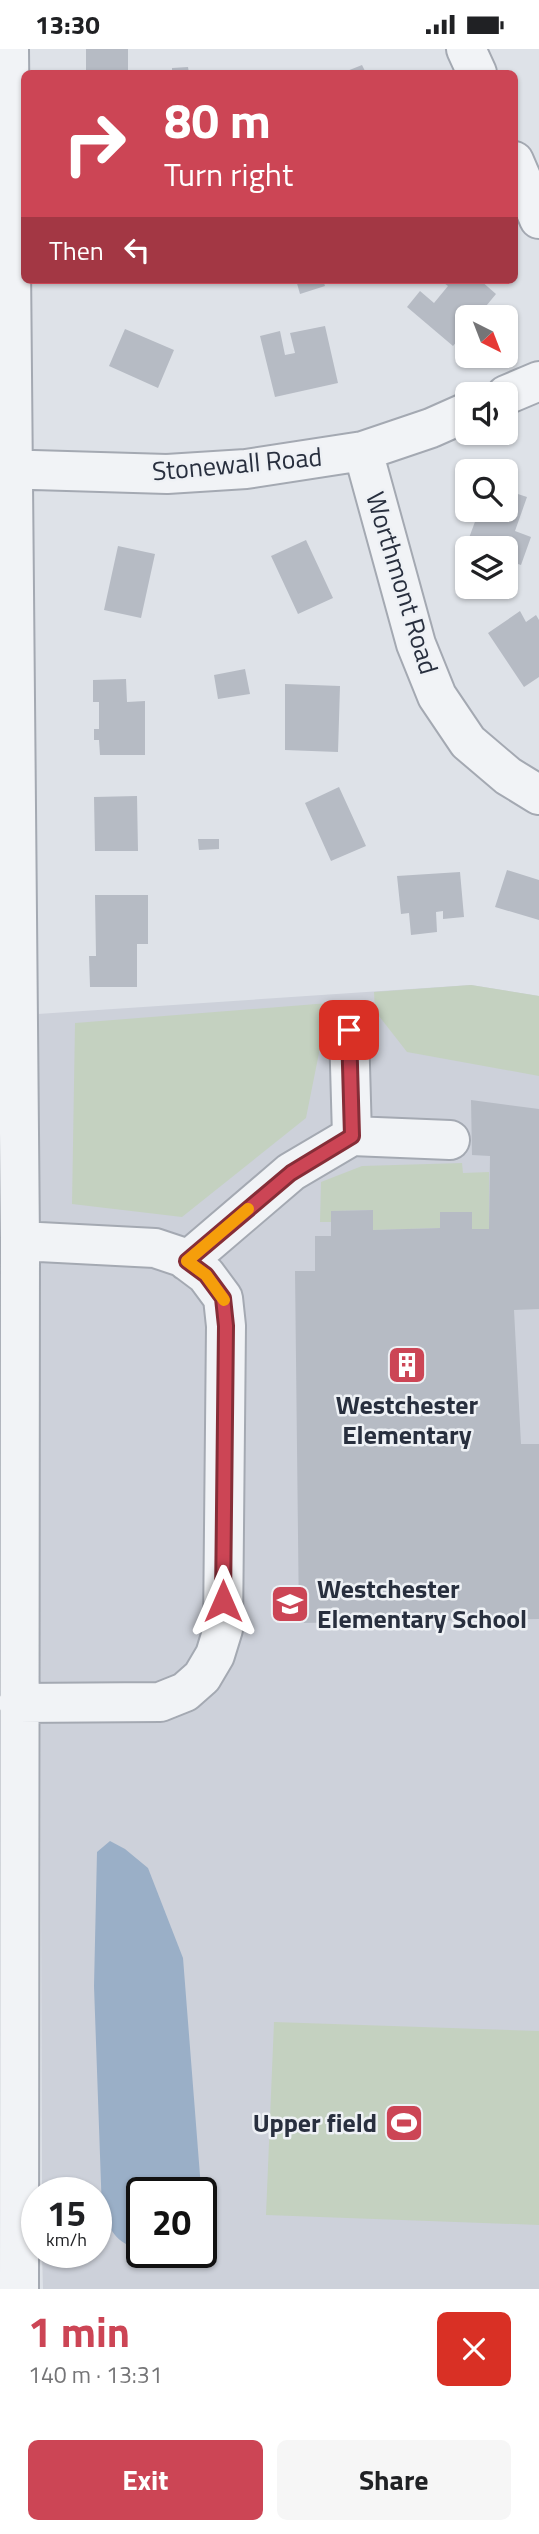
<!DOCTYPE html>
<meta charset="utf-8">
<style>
body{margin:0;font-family:"Titillium Web",sans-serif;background:#f6f6f6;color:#202124;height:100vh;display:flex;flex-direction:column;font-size:26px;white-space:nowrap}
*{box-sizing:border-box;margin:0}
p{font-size:23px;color:#757577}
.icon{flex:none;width:38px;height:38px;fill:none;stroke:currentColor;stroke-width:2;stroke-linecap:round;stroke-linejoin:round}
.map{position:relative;height:2240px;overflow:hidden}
.sheet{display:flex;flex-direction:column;background:#fff;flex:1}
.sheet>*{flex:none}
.guide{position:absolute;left:21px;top:21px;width:497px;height:214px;border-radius:10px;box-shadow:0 2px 5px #0004;background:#cc4555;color:#fff;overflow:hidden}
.needle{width:46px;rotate:138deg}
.tools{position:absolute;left:455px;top:256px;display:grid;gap:14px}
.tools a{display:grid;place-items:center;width:63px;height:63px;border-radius:10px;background:#fff;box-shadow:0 2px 5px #0004;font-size:35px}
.speed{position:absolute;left:21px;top:2128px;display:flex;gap:14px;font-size:35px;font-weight:700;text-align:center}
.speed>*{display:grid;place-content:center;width:91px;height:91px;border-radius:50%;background:#fff;box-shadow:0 2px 5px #0004;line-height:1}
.speed small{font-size:18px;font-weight:400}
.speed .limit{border:4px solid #111;border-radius:10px;background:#fff;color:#111}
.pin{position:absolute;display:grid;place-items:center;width:60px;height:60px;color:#fff;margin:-30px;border-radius:14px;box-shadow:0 4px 10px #0006}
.me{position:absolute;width:77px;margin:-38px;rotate:0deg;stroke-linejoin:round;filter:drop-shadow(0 0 5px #0008)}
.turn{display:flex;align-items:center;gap:24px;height:147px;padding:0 28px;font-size:32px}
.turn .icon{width:91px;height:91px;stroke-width:2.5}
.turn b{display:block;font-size:49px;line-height:60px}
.then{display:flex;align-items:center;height:66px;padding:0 28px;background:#0003;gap:14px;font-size:26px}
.round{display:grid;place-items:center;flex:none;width:74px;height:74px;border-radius:10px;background:#f6f6f6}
.headline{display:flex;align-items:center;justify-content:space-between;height:119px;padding:0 28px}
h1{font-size:42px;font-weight:700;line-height:52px;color:#cc4555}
.button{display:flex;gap:14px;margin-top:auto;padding:14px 28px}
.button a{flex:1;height:80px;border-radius:10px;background:#cc4555;color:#fff;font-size:28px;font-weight:700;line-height:80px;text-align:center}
.button a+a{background:#f6f6f6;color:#202124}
.status{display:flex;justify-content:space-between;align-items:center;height:49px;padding:0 35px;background:#fff;direction:ltr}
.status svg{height:19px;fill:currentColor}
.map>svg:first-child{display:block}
.built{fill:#cdd1da;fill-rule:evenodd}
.green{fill:#c4d1c0}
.water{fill:#9aafc7}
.building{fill:#b6bbc4}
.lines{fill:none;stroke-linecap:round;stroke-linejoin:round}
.minor-casing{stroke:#a4a9b2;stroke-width:42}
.minor{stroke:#f1f3f6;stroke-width:38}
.route-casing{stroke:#852d37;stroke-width:18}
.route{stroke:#cc4555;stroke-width:12}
.slow{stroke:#f59e0b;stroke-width:12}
.labels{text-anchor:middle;stroke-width:5;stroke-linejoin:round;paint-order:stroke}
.street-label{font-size:26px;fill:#282f3e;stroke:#eef1f5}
.poi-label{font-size:26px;font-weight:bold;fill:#282f3e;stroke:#eef1f5}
</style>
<div class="status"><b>13:30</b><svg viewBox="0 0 49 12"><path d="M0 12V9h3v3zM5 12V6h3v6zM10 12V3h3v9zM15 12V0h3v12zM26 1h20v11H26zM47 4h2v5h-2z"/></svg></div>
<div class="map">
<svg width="539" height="2240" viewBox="0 0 539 2240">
<rect width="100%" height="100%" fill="#dee2e8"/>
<path class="built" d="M471 936 539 947V2240H43L42 2203H96V2144H42L38 965ZM142 2144H201V2203H142Z"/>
<path class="green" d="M471 936 539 947V1027L407 1003 375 962 374 943Z
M329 954 306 1069 182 1168 72 1155 75 974Z
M462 1114 463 1124 489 1123V1180H472L471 1163H440V1179L373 1181 372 1161 332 1162 331 1173H320L321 1133 362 1117Z
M274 1973 539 1982V2176L266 2166Z"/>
<path class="water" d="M110 1792 125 1800 148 1819 183 1909 202 2152 201 2158V2144H142V2200C119 2197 111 2183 102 2163L94 1937 97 1803Z"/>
<path class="building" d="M86 0H128V24H86Z
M362 16 366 24H342Z
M188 18 189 24H172V19Z
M296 231H323L325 237 300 245Z
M440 231H480L496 245 477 268H467V280L453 297 407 258 420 242 434 254 448 237Z
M325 277 338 334 275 348 260 287 280 282 285 306 295 304 290 284Z
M125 280 174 301 158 339 109 317Z
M506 441 527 448 515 482 531 488 521 516 506 511V499L466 497 476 470 472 469 475 460H506Z
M306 491 333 549 298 565 271 507Z
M118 497 155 505 141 569 104 561Z
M520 562 526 573 536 566 539 571V628L524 638 488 584Z
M245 620 250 645 218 650 214 626Z
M126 630 127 653 145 652V706H100L99 691H94V680H99V653H93V631Z
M285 635 340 637 338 703 285 701Z
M339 738 366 797 331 812 305 754Z
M137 747 138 802H95L94 748Z
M198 790H219V800L199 801Z
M507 821 539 831V871L495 858Z
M460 823 464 868 443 870V862L436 863 437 883 411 886 409 864 401 865 397 827Z
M95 846H148V895H137V938H90L89 907H96Z
M471 1051 539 1060V1260L514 1261 521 1395H539V1570L299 1574 295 1222H315V1187H331V1162L373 1161V1181L440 1179V1163H472V1180H489L490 1107 472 1106Z"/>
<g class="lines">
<g class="minor-casing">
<path id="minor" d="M9 0 20 1192 19 2240
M466 0 477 24
M514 112 539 170
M506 346 539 332
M363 402 416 595 437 647 468 693 508 727 539 746
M0 420 167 425 246 420 363 402 431 379 467 363
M349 981 352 1087
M187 1212 291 1123 352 1087 450 1091
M18 1654 160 1653 185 1643 202 1628 215 1606 223 1580 226 1277 223 1249 206 1226 182 1208 155 1199 20 1192"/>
</g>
<use href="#minor" class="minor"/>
</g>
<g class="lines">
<g class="route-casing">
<path id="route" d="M223 1552 226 1277 223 1249 206 1226 187 1212 291 1124 352 1087 349 981"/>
</g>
<use href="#route" class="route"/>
<path class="slow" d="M224 1251 206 1226 187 1212 248 1160"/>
</g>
<defs>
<g id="building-square" transform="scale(2.0125)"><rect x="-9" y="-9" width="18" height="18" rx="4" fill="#cc4555" stroke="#eef1f5"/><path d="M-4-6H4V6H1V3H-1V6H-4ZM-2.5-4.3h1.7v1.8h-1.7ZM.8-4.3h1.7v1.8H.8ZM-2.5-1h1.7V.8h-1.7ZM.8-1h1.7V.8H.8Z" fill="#fff"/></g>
<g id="school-square" transform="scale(2.0125)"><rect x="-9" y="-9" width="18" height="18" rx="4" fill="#cc4555" stroke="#eef1f5"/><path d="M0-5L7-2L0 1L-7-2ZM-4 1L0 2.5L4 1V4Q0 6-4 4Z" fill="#fff"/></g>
<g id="stadium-square" transform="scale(2.0125)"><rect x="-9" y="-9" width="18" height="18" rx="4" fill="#cc4555" stroke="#eef1f5"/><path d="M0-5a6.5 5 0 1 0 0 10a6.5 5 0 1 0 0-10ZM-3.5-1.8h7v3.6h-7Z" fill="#fff"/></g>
</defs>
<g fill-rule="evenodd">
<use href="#building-square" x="407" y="1316"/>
<use href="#school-square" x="290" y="1555"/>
<use href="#stadium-square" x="404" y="2074"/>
</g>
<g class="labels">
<g class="street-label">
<text transform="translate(237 415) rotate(-5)" y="9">Stonewall Road</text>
<text transform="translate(402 534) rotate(73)" y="9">Worthmont Road</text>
</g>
<g class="poi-label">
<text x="407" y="1365">Westchester<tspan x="407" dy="30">Elementary</tspan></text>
<text x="317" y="1549" text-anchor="start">Westchester<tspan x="317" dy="30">Elementary School</tspan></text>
<text x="377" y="2083" text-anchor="end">Upper field</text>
</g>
</g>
</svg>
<div class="tools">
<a><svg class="needle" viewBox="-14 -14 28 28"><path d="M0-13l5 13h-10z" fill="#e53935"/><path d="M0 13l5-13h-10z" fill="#757577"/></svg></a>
<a><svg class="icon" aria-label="sound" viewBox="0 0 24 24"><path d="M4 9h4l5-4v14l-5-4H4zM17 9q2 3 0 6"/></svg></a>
<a><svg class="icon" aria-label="search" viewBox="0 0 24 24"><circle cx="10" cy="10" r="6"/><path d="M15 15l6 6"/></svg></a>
<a><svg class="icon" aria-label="layers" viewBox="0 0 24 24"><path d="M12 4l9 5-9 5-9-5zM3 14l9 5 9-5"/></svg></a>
</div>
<div class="speed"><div>15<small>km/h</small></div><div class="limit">20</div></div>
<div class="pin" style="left:349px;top:981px;background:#d93025"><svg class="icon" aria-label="arrive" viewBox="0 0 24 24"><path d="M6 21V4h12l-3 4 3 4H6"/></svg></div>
<svg class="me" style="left:223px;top:1552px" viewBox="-20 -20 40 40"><path d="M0-17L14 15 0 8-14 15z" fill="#cc4555" stroke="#fff" stroke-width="4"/></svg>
<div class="guide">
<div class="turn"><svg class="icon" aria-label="right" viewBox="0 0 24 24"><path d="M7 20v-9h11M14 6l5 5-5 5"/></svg><div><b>80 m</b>Turn right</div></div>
<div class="then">Then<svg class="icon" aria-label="left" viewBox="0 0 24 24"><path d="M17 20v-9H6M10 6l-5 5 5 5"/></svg></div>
</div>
</div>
<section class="sheet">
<div class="headline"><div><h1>1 min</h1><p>140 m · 13:31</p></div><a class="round" style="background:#d93025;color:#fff"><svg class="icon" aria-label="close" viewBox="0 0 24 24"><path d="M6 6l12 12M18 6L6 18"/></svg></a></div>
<div class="button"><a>Exit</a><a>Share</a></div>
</section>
